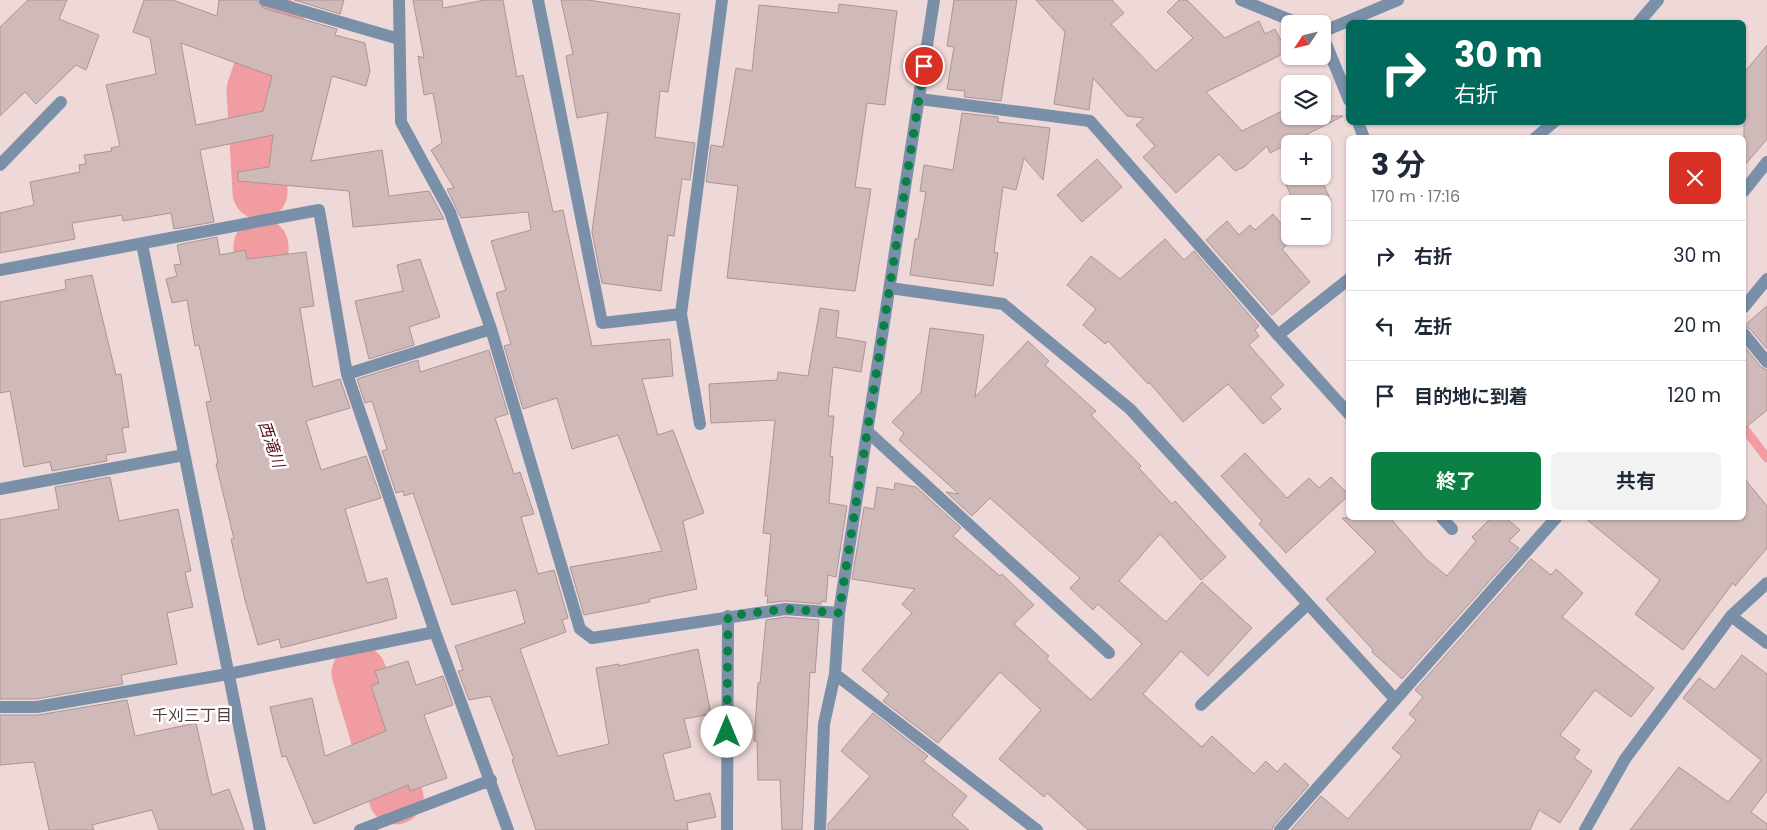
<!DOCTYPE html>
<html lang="ja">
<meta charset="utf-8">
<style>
body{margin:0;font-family:Poppins,"Noto Sans JP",sans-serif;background:#f2f2f3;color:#1f2937;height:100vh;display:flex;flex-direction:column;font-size:19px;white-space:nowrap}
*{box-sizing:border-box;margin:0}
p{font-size:16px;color:#747a83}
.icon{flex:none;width:28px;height:28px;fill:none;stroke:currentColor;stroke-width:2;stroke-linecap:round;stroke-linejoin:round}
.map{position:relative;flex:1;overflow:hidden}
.details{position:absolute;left:1346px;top:135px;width:400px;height:385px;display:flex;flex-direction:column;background:#fff;border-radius:8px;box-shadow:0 1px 4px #0004}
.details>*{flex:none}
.banner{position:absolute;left:1346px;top:20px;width:400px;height:105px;border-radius:8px;box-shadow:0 1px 4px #0004;background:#00695c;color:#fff;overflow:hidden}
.needle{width:32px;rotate:235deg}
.buttons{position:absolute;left:1281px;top:15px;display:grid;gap:10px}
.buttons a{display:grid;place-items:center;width:50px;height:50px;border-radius:8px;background:#fff;box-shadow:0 1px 4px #0004;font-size:25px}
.pin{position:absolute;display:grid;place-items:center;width:42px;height:42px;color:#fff;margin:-21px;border:2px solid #fff;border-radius:50%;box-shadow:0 1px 5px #0007}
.me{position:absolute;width:55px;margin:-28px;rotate:0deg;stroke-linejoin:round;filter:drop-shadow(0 0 4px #0008)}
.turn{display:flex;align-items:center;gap:18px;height:105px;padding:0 25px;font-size:22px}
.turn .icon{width:65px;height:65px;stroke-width:2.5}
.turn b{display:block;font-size:35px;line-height:42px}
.round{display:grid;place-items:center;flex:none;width:52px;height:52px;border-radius:8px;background:#f2f2f3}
.summary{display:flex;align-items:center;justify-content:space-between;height:85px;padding:0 25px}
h1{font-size:30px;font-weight:700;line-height:38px}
.button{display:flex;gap:10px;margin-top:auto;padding:10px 25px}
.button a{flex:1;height:58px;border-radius:8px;background:#0b8043;color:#fff;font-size:20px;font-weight:700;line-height:58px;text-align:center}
.button a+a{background:#f2f2f3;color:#1f2937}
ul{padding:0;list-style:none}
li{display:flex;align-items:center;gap:15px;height:70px;padding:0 25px;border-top:1px solid #e0e1e3}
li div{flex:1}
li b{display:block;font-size:19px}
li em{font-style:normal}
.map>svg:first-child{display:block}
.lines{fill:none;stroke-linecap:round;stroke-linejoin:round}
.stream{stroke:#f19ca0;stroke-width:9}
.river{stroke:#f19ca0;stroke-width:55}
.building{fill:#d0b9b9;stroke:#aa9595;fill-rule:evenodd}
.service{stroke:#7a90a9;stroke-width:12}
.minor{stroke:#7a90a9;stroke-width:12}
.route{stroke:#0b8043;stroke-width:9;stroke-dasharray:0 16.2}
.labels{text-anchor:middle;stroke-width:5;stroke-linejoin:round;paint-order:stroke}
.water-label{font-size:16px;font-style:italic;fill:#550b19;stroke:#fff}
.neighbourhood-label{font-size:16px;fill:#4f3d3d;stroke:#fff}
</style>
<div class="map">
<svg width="1767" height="830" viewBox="0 0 1767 830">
<rect width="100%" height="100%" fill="#efd8d8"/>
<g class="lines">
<path class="stream" d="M1744 428 1767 458"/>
<path class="river" d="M260 192 254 90 277 24
M261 246V333
M359 673 396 797"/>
</g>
<path class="building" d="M28 0H67L59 19 99 35 86 70 76 65 36 104 25 92 0 116V27Z
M144 0H173L217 16 219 0H257L263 8 337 29 335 35 365 43 370 71 366 86 332 76 311 161 382 150 389 196 429 191 444 219 353 227 349 191 238 181V172L269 167 273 135 200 150 214 222 174 229 171 213 123 221 122 215 72 223 75 239 0 253V213L34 205 30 182 80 172 79 165 86 164 84 155 112 151 111 148 120 146 106 85 156 74 150 38 133 32ZM181 43 272 76 263 111 196 125Z
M294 0H344L340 14Z
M413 0H442L443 8 485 0H503L517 77 523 75 553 212 563 210 592 346 670 339 673 376 642 379 658 435 673 430 704 513 683 521 697 589 649 599 650 602 584 615 570 567 662 551 618 435 572 449 557 398 523 409 504 346 511 344 496 293 506 290 491 241 531 230 528 212 461 218 447 189 454 188 431 150 442 143 433 93 424 95 418 56 424 58Z
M561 0H588L680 14 668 92 660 91 655 137 695 143 690 180 682 179 674 236 668 235 661 291 602 283 592 232 608 112 577 118 566 56 573 54Z
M954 0H1017L1001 101 964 97 965 91 947 89 954 47 947 46Z
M1036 0H1112L1124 13 1111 24 1156 71 1193 38 1167 12 1179 0H1187L1225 38 1259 21 1265 34 1275 29 1287 52 1206 92 1242 131 1290 107V116H1343L1270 153 1267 146 1244 167 1235 171 1219 154 1176 193 1143 157 1155 146 1136 125 1144 118 1127 116 1093 78 1089 110 1054 104 1065 32Z
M839 4 897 11 885 105 867 103 855 187 871 189 855 291 727 278 738 186 706 182 711 145 723 147 736 68 752 71 759 5 838 13Z
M1767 45V139L1744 166V73Z
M962 113 998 117V122L1050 128 1043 180 1024 158 1016 190 1003 187 994 252 998 253 993 286 910 275 915 239H918L926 192 920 191 924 165 953 170Z
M1097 159 1122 187 1082 222 1057 195Z
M1282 176H1320L1331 201 1322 204H1295Z
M1273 214 1294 239 1282 249 1310 282 1272 315 1206 240 1227 221 1239 235 1250 225 1255 230Z
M217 237 220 255 245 250 247 259 306 252 314 306 300 308 313 387 340 379 350 408 306 421 321 470 366 456 381 498 345 509 367 583 387 578 397 618 281 648 279 639 258 645 245 600 231 539H234L216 464 218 463 206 402 211 401 199 345 195 346 187 300 172 303 166 279 177 276 174 265 181 264 177 245Z
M1165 239 1184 260 1194 251 1259 326 1255 330 1259 336 1249 345 1284 385 1270 397 1281 409 1263 424 1228 384 1183 422 1149 382 1148 384 1108 341 1105 344 1083 325 1096 309 1067 285 1091 256 1120 279Z
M420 259 440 317 409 327 414 345 369 359 355 301 403 291 397 265Z
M92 275 116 375 121 374 129 427 122 428 126 452 106 455 107 461 52 471 50 462 24 467 10 391 0 393V302L66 289 65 280Z
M1767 306V349L1750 329 1744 326Z
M820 308 839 311 836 337 866 342 861 372 833 367 828 416H834L830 456 833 457 829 503 847 506 836 577 828 575 826 602 821 601V604L785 601 767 603 768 596H765L771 534 763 533 775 420 711 423 709 384 777 380 778 372 808 376Z
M930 328 984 335 975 397 1028 341 1049 361 1045 365 1096 411 1091 415 1141 466 1139 468 1172 504 1175 501 1226 557 1201 580 1160 534 1119 581 1166 622 1202 582 1252 628 1208 676 1181 651 1143 694 1202 747 1212 736 1254 774 1266 761 1277 772 1285 763 1309 785 1274 825 1272 830H1088L1047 793 1044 797 999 759 1041 710 1000 672 938 743 883 701 889 694 862 670 912 613 902 604 915 589 852 579 864 507 874 509 877 487 894 490 895 483 916 487 961 528 953 536 1000 576 1002 574 1034 605 1014 624 1049 656 1046 659 1091 700 1142 644 1098 604 1093 610 1070 588 1080 578 990 498 972 516 946 492 959 494 899 440 904 433 892 422 921 392Z
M1744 346 1761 367 1767 370V410L1744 429Z
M489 350 508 414 495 418 514 474 520 472 534 514 521 517 538 574 554 570 568 618 562 620 566 632 520 649 558 756 609 744 596 668 619 664V666L698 649 711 714 684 719 691 747 663 754 675 801 710 793 716 817 687 823 688 830H536L512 760 514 759 490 696 469 700 458 671 463 670 455 646 525 623 516 590 452 605 413 493 404 496 403 491 396 493 382 451 387 449 372 401 365 403 357 379 418 360 420 372Z
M1245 453 1287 498 1309 478 1319 488 1331 477 1349 495 1286 553 1259 524 1262 521 1221 476Z
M110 477 119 521 178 509 191 571 185 572 193 607 167 613 177 664 121 675 123 684 36 699H0V520L59 509 55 487Z
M1744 478 1767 506V548L1735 586 1733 583 1683 650 1635 614 1660 580 1585 518H1744Z
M1342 518H1390L1426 559 1447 576 1476 541 1472 537 1491 518H1506L1520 530 1509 541 1519 548 1402 679 1372 652 1373 650 1326 599 1376 552Z
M1531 559 1551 575 1556 569 1583 593 1562 617 1654 688 1631 717 1595 690 1560 735 1580 750 1574 758 1592 771 1560 823 1539 810 1530 830H1291L1321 796 1348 819 1402 756 1392 748 1416 720 1409 714 1423 697 1415 690Z
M785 617 819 620 815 673 810 672 802 830H782L780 780H758L757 741H754L758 683H760L766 620Z
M1742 655 1767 674V791L1751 812 1767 824V830H1630L1679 767 1728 802 1761 760 1683 698 1699 678 1715 690Z
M408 661 416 685 443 676 453 705 424 715 447 778 410 791 408 785 314 824 286 756 282 757 270 707 312 698 325 756 386 731 371 686 379 683 375 671Z
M127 700 135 736 196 723 212 795 229 789 244 830H159L152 810 92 825 94 830H49L34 762 0 765V715H38Z
M873 713 928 756 923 761 967 796 952 815 969 830H828V824L870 776 841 751Z"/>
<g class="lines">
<path class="service" d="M0 165 61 102
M681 314 700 424
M1278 335 1349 414
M868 432 1109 653
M0 489 184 455
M1442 518 1452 529
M1201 705 1308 604"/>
<path class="minor" d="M265 0 399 39
M399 0 401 122 450 212 491 329 580 629 592 638 785 609 839 613
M538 0 602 323 681 314 722 0
M1241 0 1300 24
M1639 22 1658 0
M1322 32 1398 0
M1322 34 1349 100
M920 99 1090 121 1278 335 1349 279
M1358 122 1364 138
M1535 138 1554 122
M1744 191 1767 162
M142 244 260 830
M0 270 319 210 347 374 435 632 508 830
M890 288 1003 304 1130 409 1395 699
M1744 307 1767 279
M1744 334 1767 362
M347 374 491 329
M1731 616 1767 643
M835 674 1037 830
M0 707H37L228 674 435 632
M360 830 491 780
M727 830 728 616
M820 830 824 724 835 674 839 613 934 0
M1280 830 1556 518
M1585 830 1625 759 1731 616 1767 583"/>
</g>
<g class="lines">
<path class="route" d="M727 732 728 616 785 609 839 613 924 66"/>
</g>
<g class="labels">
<g class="water-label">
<text transform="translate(272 444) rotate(71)" y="6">西滝川</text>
</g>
<g class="neighbourhood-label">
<text x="192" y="721">千刈三丁目</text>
</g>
</g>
</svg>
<div class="buttons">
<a><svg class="needle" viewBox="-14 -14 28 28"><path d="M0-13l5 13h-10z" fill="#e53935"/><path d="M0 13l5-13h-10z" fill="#747a83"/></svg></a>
<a><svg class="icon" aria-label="layers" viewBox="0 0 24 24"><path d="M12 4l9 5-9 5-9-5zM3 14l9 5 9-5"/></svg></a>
<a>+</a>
<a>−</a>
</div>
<div class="pin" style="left:924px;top:66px;background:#d93025"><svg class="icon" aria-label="arrive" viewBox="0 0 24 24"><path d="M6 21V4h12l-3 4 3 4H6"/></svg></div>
<svg class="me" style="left:727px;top:732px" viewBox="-20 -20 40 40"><circle r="19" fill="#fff"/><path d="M0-13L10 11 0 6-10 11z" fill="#0b8043"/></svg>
<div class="banner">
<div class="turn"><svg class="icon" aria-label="right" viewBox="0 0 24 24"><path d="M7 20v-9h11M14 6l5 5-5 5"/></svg><div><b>30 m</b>右折</div></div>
</div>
<section class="details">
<div class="summary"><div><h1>3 分</h1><p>170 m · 17:16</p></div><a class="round" style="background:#d93025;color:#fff"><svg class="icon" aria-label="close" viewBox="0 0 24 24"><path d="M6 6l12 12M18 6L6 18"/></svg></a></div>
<ul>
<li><svg class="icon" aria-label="right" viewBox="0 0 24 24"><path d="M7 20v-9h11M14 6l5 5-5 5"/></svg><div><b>右折</b></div><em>30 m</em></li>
<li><svg class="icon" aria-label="left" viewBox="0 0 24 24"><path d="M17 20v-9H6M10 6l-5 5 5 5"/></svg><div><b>左折</b></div><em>20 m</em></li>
<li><svg class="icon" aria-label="arrive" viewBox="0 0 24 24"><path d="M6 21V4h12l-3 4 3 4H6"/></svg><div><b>目的地に到着</b></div><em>120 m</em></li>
</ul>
<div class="button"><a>終了</a><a>共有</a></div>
</section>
</div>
